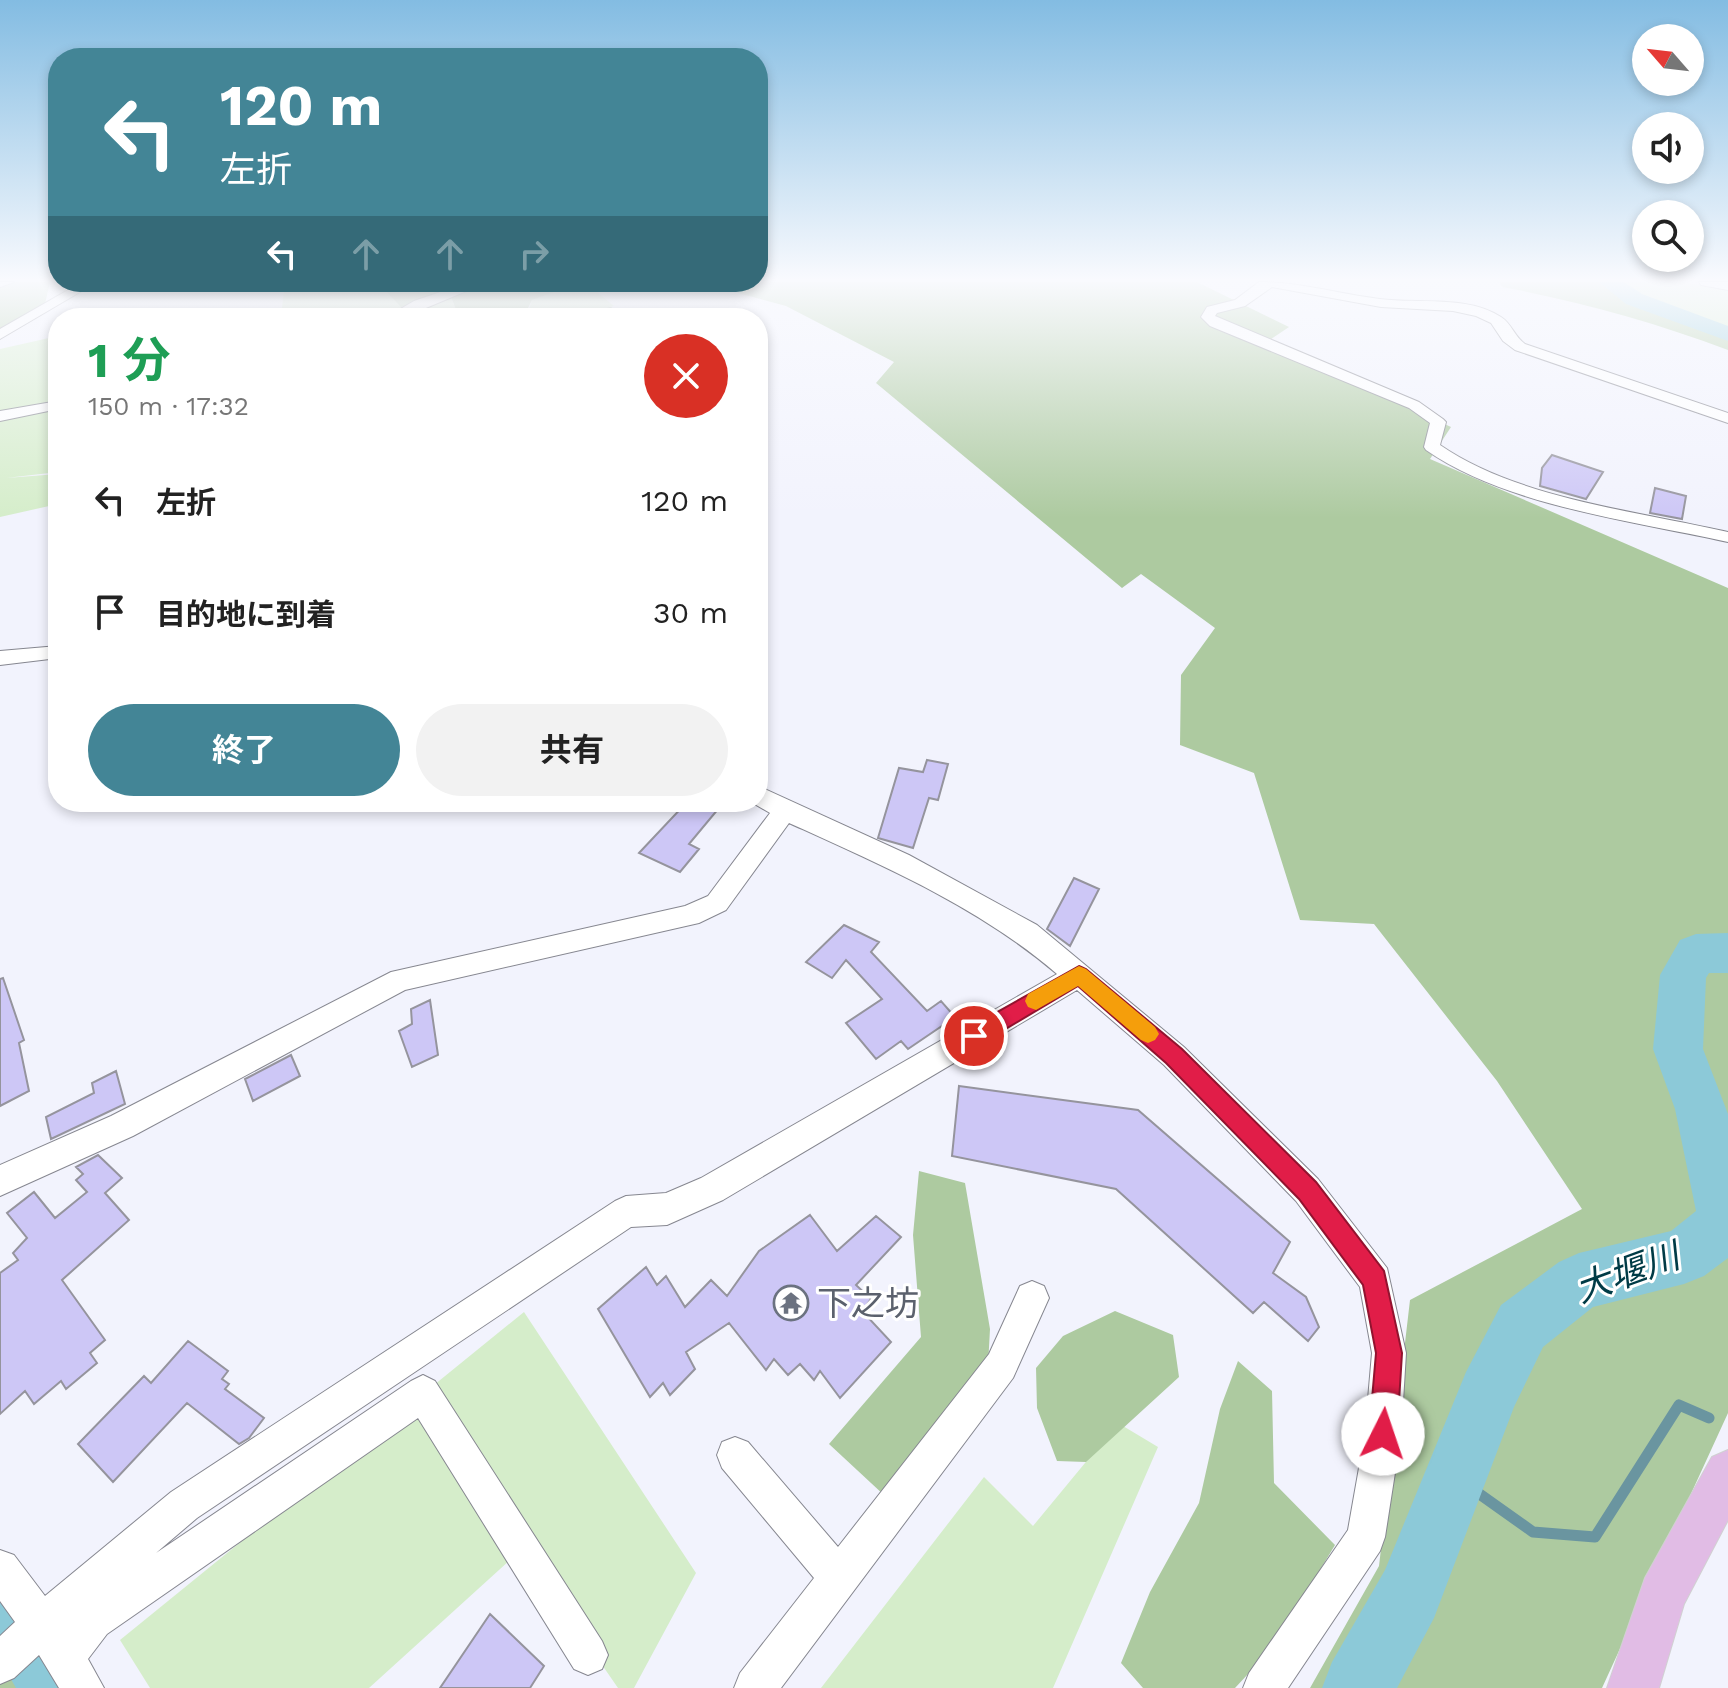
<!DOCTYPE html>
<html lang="ja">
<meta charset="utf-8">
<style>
body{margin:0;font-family:"Work Sans","Noto Sans JP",sans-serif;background:#f2f2f2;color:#222;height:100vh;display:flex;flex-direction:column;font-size:30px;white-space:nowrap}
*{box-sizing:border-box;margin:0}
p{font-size:26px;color:#767676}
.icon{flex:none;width:44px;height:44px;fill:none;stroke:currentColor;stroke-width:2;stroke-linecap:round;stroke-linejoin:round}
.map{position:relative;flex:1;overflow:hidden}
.sheet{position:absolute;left:48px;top:308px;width:720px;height:504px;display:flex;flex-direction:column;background:#fff;border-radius:32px;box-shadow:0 4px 12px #0003}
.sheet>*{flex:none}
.hud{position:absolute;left:48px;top:48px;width:720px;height:244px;border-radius:32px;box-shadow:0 4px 12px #0003;background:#438596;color:#fff;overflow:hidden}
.needle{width:52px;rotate:298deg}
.fabs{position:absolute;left:1632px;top:24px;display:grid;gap:16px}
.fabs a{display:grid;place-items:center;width:72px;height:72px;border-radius:50%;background:#fff;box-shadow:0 4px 12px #0003;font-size:40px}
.pin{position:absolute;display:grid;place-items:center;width:68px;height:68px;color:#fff;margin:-34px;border:4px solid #fff;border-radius:50%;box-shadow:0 2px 8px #0007}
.me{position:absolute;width:88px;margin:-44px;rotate:4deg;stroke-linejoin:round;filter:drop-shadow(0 0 6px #0008)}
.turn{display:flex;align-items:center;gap:28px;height:168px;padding:0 40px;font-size:36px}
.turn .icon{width:104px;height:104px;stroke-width:2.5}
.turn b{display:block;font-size:56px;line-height:68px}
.lanes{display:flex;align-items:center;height:76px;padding:0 40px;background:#0003;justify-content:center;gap:40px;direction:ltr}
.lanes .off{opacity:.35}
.round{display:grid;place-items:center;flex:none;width:84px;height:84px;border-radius:42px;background:#f2f2f2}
.headline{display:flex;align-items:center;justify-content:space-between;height:136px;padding:0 40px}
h1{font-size:48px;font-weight:700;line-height:60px;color:#1e9e55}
.cta{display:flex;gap:16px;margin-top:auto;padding:16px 40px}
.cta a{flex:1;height:92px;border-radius:48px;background:#438596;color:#fff;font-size:32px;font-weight:700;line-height:92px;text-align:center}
.cta a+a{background:#f2f2f2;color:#222}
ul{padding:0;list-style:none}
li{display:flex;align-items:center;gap:24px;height:112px;padding:0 40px}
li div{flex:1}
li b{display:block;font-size:30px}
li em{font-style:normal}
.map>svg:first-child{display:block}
.green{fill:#d5edca}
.forest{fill:#adcaa0}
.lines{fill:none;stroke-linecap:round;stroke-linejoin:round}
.stream{stroke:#6a95a0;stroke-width:11}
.river{fill:#8cc9d8;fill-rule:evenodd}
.building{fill:#cdc7f6;stroke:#95949d;stroke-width:2}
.minor-casing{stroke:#868790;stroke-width:2}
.major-casing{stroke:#d1d1d2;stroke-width:2}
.minor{fill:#fff;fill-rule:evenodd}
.major{fill:#e1bce5;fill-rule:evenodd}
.route{fill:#e11d48;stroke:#92132f;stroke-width:2}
.slow{fill:#f59e0b}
.labels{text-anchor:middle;stroke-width:6;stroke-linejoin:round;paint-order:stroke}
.near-worship-label{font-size:34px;fill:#5b616d;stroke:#fff;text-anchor:start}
.near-water-label{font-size:36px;font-style:italic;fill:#003b46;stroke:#fff}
</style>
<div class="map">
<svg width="1728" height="1688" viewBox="0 0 1728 1688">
<rect width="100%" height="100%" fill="#f2f3fd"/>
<path class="green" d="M285 282H377L405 310 450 295 456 310 443 318H146L191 309 204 316 282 308Z
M549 282H585L614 306 554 318 529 309 532 300 559 290Z
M1613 282H1683L1728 291V332C1692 320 1639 311 1613 282Z
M58 336V472L6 478 58 474V504L0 517V349Z
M524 1312 696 1573 634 1688H618L522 1549 369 1688H150L120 1640Z
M1118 1423 1158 1447 1053 1688H821L984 1477 1033 1526Z"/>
<path class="forest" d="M0 282H50L45 304 0 331Z
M377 282H550L560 290 532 300 528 308 553 316 611 307 625 318H443L456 310 450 294 401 307Z
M725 282H1197L1289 327 1268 341 1451 427 1430 459 1728 588V1413L1602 1688H1310L1379 1566 1410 1300 1582 1209 1497 1081 1374 924 1300 920 1254 773 1180 745 1181 675 1215 628 1141 574 1122 588 876 383 894 362 786 306 738 293Z
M1499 282H1613L1647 301 1728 332V350C1654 322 1581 302 1503 287Z
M919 1171 965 1183 990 1329 987 1384 885 1496 829 1444 921 1337 913 1235Z
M1115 1311 1173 1335 1179 1377 1086 1462 1057 1461 1037 1408 1036 1368 1063 1336Z
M1238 1361 1272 1391 1274 1483 1335 1545 1274 1646 1235 1688H1143L1121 1663 1150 1592 1199 1503 1220 1409Z
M0 1570 83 1688H0Z"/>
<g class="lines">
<path class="stream" d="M1457 1478 1533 1532 1595 1537 1679 1405 1709 1418"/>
<path class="river" d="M1599 282H1624L1642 294 1728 326V341L1626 304Z
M1728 933V973H1709L1706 978 1703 1049 1728 1114V1258L1704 1276 1684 1284 1593 1307 1543 1347 1514 1407 1434 1618 1397 1688H1322L1332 1662 1385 1570 1466 1372 1501 1305 1559 1262 1579 1253 1671 1231 1696 1211 1675 1109 1653 1049 1660 975 1680 940 1696 934Z
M0 1574 41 1595 82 1662 92 1688H16L0 1660Z"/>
</g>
<path class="building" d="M1552 455 1603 472 1586 499 1540 486 1542 468Z
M1655 488 1686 496 1682 519 1650 513Z
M927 760 948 764 938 800 929 798 913 848 878 838 899 768 923 772Z
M687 802H724L689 844 699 849 680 872 639 853Z
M1074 878 1099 889 1070 946 1047 929Z
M844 925 879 942 871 952 927 1011 941 1001 955 1017 908 1049 901 1041 876 1059 846 1023 882 999 846 960 832 978 806 962Z
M3 978 24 1040 19 1043 29 1091 0 1106V979Z
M430 1000 438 1055 412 1067 399 1031 412 1024 411 1009Z
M291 1055 300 1076 253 1101 245 1079Z
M116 1071 125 1104 51 1139 46 1117 94 1093 92 1083Z
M959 1086 1138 1110 1290 1242 1273 1273 1306 1297 1319 1327 1308 1341 1264 1302 1253 1313 1116 1189 952 1156Z
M98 1155 122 1178 105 1193 129 1220 62 1280 105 1340 90 1353 97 1363 66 1389 61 1381 34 1404 25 1391 0 1414V1273L18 1260 13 1253 27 1238 7 1213 34 1192 55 1218 87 1192 76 1180 83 1174 76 1167Z
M810 1215 837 1251 876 1216 901 1237 856 1285 871 1299 862 1311 891 1342 840 1398 820 1371 814 1380 800 1364 788 1375 774 1359 766 1370 729 1323 686 1352 695 1369 670 1395 663 1383 650 1397 598 1309 646 1267 657 1285 666 1276 685 1307 711 1280 727 1296 759 1251Z
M188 1341 228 1371 222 1379 229 1384 225 1389 264 1418 249 1438 239 1444 187 1403 113 1482 78 1444 144 1376 151 1383Z
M490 1614 544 1666 530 1688H440Z"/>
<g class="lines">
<g class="minor-casing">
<path id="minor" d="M0 282H14L0 287Z
M82 282H97L0 339V329Z
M470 282H488L402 318H385L414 301Z
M1259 282C1300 282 1339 294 1380 299 1419 304 1467 295 1501 317 1512 324 1514 336 1525 344L1728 413V423L1515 350 1503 341 1491 323 1476 316 1453 311 1381 307 1272 287 1245 306 1217 313 1215 316 1419 402 1443 419 1446 422 1440 445C1518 499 1637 511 1728 532V542C1634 521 1506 506 1426 450L1424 447 1430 423 1409 408 1210 326 1201 317 1207 307 1235 300Z
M1699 282H1728V290L1701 285Z
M58 401V409L0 421V411Z
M58 646V658L0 665V651Z
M758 786 909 855 1037 925 1184 1047 1318 1179 1387 1268 1406 1353 1401 1434 1385 1537 1380 1551 1288 1688H1243L1249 1673 1348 1530 1365 1434 1372 1353 1360 1287 1296 1201 1164 1065 1077 990 723 1200 667 1225 631 1227 197 1518 156 1553 411 1381 423 1375 435 1381 602 1641 608 1655 602 1669 588 1675 574 1669 418 1418 107 1634 88 1659 104 1688H59L39 1655 14 1678 0 1684V1636L15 1622 0 1601V1550L14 1555 45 1596 171 1492 615 1201 626 1196 666 1193 701 1178 1057 974C979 907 882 865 789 823L726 910 699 923 405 990 133 1136 0 1196V1165L111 1116 391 972 685 906 708 896 770 813 751 802H758Z
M1032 1281 1044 1286 1049 1298 1013 1378 781 1688H734L740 1673 814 1578 722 1468 717 1455 722 1442 735 1437 748 1442 838 1547 989 1354 1020 1286Z"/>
</g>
<g class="major-casing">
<path id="major" d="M1728 1450V1520L1684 1604 1659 1688H1607L1645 1578 1712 1457Z"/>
</g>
<use href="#minor" class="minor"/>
<use href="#major" class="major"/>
</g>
<linearGradient id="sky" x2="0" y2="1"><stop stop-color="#83bce2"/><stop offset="0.54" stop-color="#f9fafe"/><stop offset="1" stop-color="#f9fafe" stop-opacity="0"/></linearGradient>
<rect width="1728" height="518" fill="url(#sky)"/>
<path class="route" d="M1079 966 1086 969 1182 1049 1316 1182 1384 1271 1402 1353 1397 1434 1393 1443 1383 1447 1373 1443 1369 1434 1376 1353 1363 1285 1299 1199 1166 1063 1078 986 982 1043 974 1046 967 1043 964 1036 967 1029Z"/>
<path class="slow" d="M1079 966 1086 969 1155 1027 1159 1034 1155 1040 1148 1043 1141 1040 1078 986 1036 1010 1028 1007 1025 1001 1028 994Z"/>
<defs>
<g id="temple-ring" transform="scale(1.8)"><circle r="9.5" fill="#fff" stroke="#6b7280" stroke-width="1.5"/><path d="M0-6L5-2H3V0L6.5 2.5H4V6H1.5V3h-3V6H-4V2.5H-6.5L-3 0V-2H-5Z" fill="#6b7280"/></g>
</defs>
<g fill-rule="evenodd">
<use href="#temple-ring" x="791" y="1303"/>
</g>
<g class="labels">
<g class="near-worship-label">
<text x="817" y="1315">下之坊</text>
</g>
<g class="near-water-label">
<text transform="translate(1627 1272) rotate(-20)" y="13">大堰川</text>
</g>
</g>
</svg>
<div class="fabs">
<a><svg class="needle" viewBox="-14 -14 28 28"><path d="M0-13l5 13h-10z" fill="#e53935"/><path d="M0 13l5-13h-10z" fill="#767676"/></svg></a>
<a><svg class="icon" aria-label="sound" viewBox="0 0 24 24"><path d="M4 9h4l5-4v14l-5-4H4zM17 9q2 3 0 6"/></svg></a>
<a><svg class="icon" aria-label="search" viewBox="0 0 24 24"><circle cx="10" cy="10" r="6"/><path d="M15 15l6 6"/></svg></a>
</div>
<div class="pin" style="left:974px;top:1036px;background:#d93025"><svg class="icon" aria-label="arrive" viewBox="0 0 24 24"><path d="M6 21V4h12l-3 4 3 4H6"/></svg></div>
<svg class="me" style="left:1383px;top:1434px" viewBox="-20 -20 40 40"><circle r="19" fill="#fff"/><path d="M0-13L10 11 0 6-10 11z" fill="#e11d48"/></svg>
<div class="hud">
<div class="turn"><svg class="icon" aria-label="left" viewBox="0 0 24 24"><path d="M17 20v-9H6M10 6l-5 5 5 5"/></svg><div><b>120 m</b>左折</div></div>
<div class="lanes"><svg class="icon" aria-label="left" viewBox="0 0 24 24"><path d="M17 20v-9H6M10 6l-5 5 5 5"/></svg><svg class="icon off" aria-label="ahead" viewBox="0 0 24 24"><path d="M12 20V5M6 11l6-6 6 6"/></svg><svg class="icon off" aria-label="ahead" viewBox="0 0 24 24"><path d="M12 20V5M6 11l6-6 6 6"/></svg><svg class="icon off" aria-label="right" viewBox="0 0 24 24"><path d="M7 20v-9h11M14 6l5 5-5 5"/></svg></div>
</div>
<section class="sheet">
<div class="headline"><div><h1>1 分</h1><p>150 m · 17:32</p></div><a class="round" style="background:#d93025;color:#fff"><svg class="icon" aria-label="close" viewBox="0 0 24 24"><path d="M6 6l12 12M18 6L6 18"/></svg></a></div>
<ul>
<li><svg class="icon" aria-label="left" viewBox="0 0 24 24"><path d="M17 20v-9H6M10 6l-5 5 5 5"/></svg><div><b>左折</b></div><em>120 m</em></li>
<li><svg class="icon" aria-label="arrive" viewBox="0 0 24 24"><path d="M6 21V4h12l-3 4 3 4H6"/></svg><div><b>目的地に到着</b></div><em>30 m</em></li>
</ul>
<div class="cta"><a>終了</a><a>共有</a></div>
</section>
</div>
